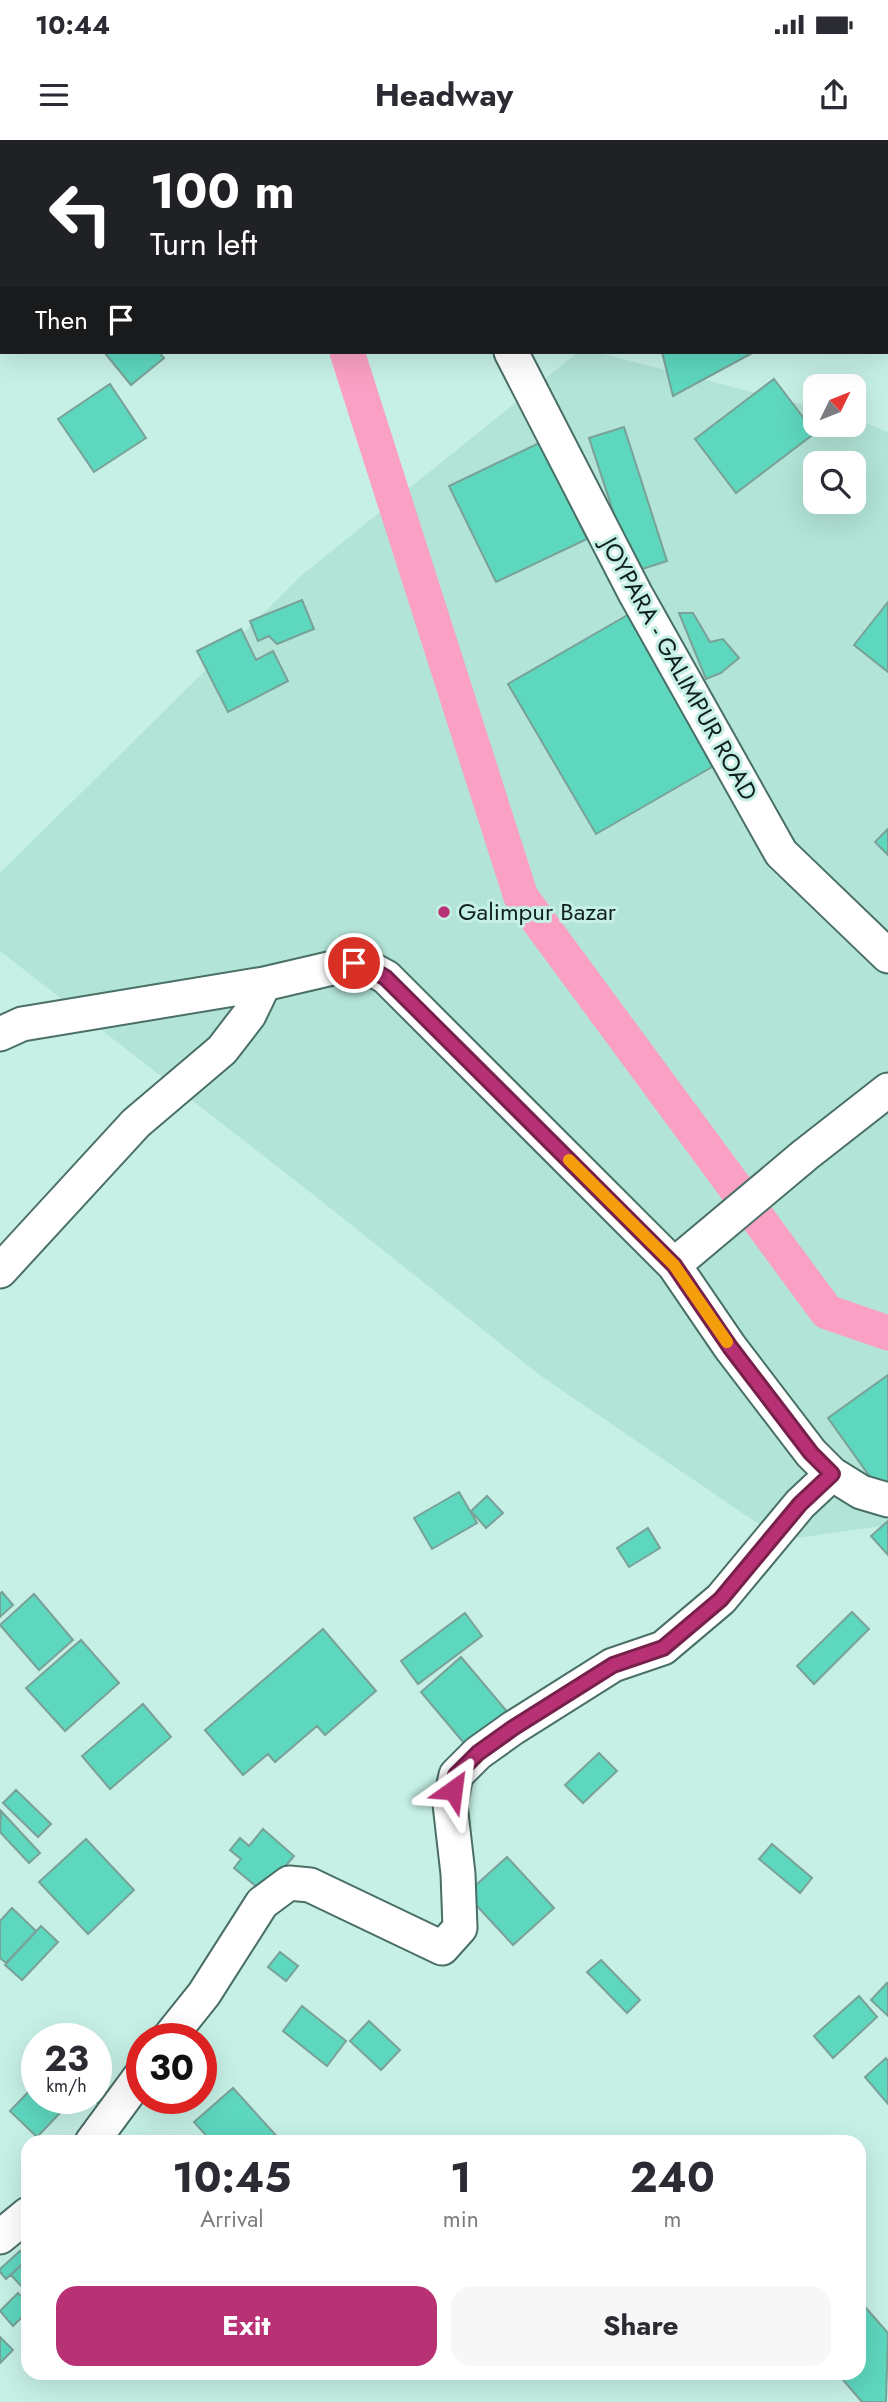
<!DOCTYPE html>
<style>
body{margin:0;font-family:Jost,sans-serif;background:#f7f7f7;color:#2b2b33;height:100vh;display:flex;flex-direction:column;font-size:26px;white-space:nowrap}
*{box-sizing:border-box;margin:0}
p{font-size:23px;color:#7c7c81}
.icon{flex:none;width:38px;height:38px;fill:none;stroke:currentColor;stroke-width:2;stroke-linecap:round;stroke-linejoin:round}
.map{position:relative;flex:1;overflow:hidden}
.drawer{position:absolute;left:21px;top:1995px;width:845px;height:245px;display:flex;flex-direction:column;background:#fff;border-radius:21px;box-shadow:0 7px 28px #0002}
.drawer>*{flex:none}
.top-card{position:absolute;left:0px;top:0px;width:889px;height:214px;box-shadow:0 7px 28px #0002;background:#202124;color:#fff;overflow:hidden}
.needle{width:46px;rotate:47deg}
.buttons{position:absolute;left:803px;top:234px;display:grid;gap:14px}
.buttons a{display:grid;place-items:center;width:63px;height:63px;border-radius:14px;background:#fff;box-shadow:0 7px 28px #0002;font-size:35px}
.speed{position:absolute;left:21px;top:1883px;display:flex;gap:14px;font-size:35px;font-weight:700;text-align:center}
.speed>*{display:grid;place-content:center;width:91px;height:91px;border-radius:50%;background:#fff;box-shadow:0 7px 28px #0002;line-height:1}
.speed small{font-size:18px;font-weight:400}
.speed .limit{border:10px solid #d22;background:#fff;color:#111}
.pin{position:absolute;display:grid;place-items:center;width:60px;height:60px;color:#fff;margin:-30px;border:4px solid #fff;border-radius:50%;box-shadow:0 2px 7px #0007}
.me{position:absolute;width:77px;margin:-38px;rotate:31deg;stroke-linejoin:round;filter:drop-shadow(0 0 5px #0008)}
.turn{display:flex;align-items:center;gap:24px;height:147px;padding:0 35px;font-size:32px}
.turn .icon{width:91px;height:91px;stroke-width:2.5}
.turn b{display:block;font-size:49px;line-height:60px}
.then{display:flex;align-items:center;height:66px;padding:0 35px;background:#0003;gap:14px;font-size:26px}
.eta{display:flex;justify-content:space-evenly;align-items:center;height:119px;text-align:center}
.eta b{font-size:42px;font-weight:700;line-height:49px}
.cta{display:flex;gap:14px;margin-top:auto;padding:14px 35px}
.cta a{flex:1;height:80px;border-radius:21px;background:#b73174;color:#fff;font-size:28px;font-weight:700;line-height:80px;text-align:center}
.cta a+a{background:#f7f7f7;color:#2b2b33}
.status{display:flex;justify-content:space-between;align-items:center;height:49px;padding:0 35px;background:#fff;direction:ltr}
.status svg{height:19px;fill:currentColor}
header{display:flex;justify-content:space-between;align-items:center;height:91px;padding:0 35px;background:#fff;font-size:32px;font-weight:700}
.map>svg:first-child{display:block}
.built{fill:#b2e4d8;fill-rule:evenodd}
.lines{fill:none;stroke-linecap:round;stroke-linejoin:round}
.canal{stroke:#faa0c4;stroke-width:35}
.building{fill:#5ed7bf;stroke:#79a197;stroke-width:2}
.minor-casing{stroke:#496f66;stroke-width:37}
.minor{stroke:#fff;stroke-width:33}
.route-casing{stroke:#77204b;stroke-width:18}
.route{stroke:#b73174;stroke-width:12}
.slow{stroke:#f59e0b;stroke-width:12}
.poi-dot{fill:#b73174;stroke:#c6f0e6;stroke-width:2.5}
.labels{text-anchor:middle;stroke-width:6;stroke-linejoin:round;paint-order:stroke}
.street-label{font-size:24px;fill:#11211e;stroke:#c6f0e6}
.poi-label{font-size:24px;fill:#11211e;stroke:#c6f0e6;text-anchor:start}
</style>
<div class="status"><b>10:44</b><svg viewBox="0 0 49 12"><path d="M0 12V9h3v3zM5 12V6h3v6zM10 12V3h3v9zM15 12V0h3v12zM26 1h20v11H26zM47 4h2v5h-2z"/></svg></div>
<header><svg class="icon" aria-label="menu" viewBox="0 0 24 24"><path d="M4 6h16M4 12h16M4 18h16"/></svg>Headway<svg class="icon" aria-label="share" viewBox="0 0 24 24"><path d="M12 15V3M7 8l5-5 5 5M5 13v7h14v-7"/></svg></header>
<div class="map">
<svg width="888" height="2262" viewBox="0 0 888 2262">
<rect width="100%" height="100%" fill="#c6f0e6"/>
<path class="built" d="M578 212H595L815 268 816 285H854V278L888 292V1385L782 1400 541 1236 315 1056 0 811V733L302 435ZM816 324H854V362H816Z"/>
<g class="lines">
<path class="canal" d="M233 0 234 2
M347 212 521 757 827 1172 888 1193"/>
</g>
<path class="building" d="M2 43V86L0 87V45Z
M104 212H159L164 218 131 245Z
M662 212H754L673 256Z
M774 239 815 293 736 353 695 299Z
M110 244 146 298 94 332 58 279Z
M624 287 667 421 633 432 589 298Z
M541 302 587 399 496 442 449 346Z
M302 460 314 489 277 504 269 496 258 501 250 481Z
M888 462V532L854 505Z
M631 473 719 623 596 694 508 544Z
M679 473H693L710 502 723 499 739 518 721 533 706 539Z
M241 489 256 520 273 511 288 541 228 572 197 511Z
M888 689V715L875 702Z
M888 1235V1341L878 1348 828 1278Z
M459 1352 477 1383 432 1409 414 1378Z
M487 1356 503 1373 486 1388 471 1371Z
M888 1381V1415L871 1396Z
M648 1388 660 1408 629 1427 617 1408Z
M2 1452 13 1465 0 1477V1454Z
M34 1454 73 1500 39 1530 0 1485Z
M852 1472 869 1489 814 1544 797 1526Z
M465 1473 482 1496 418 1544 401 1521Z
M323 1489 376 1551 325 1595 317 1586 275 1622 268 1614 243 1635 205 1590Z
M81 1500 119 1543 65 1591 26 1548Z
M461 1517 510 1575 469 1609 421 1552Z
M143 1564 171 1597 110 1649 82 1616Z
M599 1613 617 1631 583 1663 565 1645Z
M16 1650 51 1684 38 1697 3 1663Z
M1 1671 40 1713 29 1723 0 1692Z
M263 1689 294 1716 263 1752 234 1728 241 1719 230 1710 240 1698 249 1706Z
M86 1699 134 1750 88 1794 39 1742Z
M772 1704 812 1738 800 1753 759 1719Z
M507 1717 554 1768 513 1805 466 1754Z
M12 1768 36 1791 6 1823 0 1818V1781Z
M41 1786 58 1802 22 1840 5 1825Z
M280 1812 298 1826 286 1841 268 1827Z
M601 1820 640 1860 627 1873 587 1832Z
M887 1843 888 1844V1876L871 1860Z
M859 1856 877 1877 833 1918 814 1896Z
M302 1866 346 1901 327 1926 283 1891Z
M369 1881 400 1910 381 1930 350 1901Z
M886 1918 888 1921V1964L865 1937Z
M96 1942 112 1959 102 1968 93 1958H96Z
M34 1946 37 1949V1958H47L61 1972 37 1997 10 1971Z
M233 1948 282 2002H212L194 1982Z
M20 2111 28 2119 6 2139 0 2132V2129Z
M25 2121 28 2124V2143L23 2148 11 2135Z
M18 2153 28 2163V2171L13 2186 0 2171Z
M859 2160 888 2193 886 2262H862L837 2233H859Z
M0 2197 13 2210 0 2223Z"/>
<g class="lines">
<g class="minor-casing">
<path id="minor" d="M403 0 404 2
M853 0 861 2
M567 2 570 0
M887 7 888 8
M511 212 635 453 781 713 888 816
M0 894 22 884 264 844 354 823 371 829 386 837 674 1125 730 1207 811 1313 832 1334 861 1352 888 1360
M674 1125 805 1015 888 950
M0 1131 136 983 222 910 249 875 264 844
M168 1899 204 1854 262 1763 289 1743 310 1745 442 1808 460 1788 458 1734 450 1664 456 1635 478 1613 513 1588 613 1525 663 1508 721 1459 800 1364 832 1334
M92 2002 142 1934
M0 2097 28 2074"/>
</g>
<use href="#minor" class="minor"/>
</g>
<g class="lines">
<g class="route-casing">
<path id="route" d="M354 823 371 829 386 838 674 1125 730 1207 811 1313 832 1334 800 1364 721 1459 663 1508 613 1525 513 1588 478 1613 456 1635 453 1650"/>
</g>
<use href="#route" class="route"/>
<path class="slow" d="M569 1020 674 1125 727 1202"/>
</g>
<circle class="poi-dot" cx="444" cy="772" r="7"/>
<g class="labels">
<g class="street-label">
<text transform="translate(679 529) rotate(61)" y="8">JOYPARA - GALIMPUR ROAD</text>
</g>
<g class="poi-label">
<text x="458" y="780">Galimpur Bazar</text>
</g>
</g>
</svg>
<div class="buttons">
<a><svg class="needle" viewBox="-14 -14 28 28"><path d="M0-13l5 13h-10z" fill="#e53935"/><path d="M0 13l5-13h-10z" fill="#7c7c81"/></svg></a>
<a><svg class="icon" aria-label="search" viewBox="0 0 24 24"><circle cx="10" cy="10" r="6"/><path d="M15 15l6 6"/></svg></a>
</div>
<div class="speed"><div>23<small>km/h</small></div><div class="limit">30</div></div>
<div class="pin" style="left:354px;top:823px;background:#d93025"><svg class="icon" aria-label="arrive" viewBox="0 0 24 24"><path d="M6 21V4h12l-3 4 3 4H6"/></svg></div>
<svg class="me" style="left:453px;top:1650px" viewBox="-20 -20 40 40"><path d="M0-17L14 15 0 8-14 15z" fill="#b73174" stroke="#fff" stroke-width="4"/></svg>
<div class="top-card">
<div class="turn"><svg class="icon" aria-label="left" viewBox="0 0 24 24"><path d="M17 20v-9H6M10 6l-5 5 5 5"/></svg><div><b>100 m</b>Turn left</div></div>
<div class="then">Then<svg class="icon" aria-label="arrive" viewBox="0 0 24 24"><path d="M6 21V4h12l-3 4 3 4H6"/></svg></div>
</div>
<section class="drawer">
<div class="eta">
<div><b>10:45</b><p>Arrival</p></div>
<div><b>1</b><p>min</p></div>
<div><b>240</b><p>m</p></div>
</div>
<div class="cta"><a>Exit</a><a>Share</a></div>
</section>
</div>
